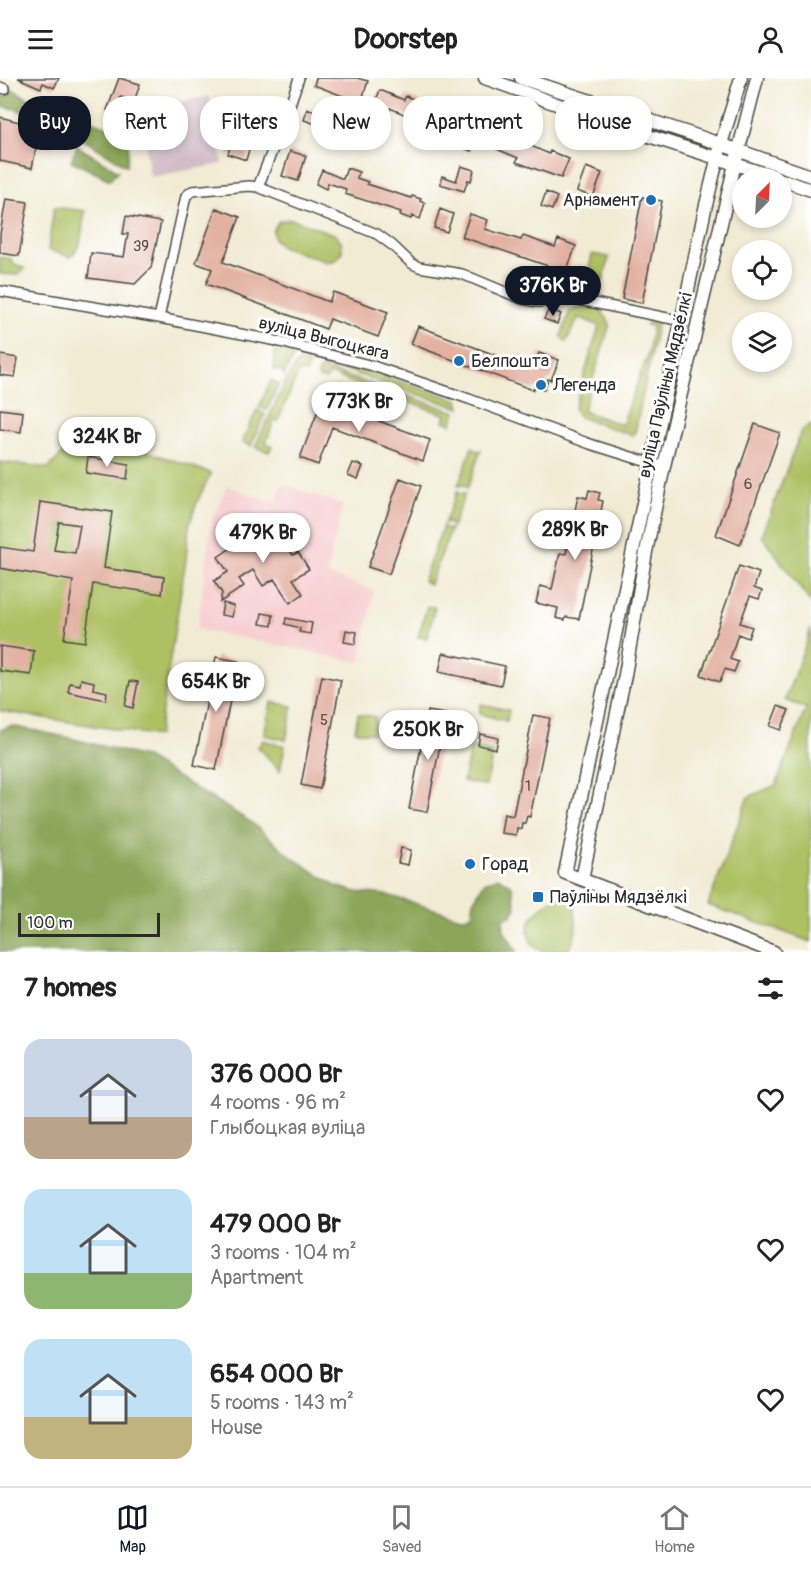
<!DOCTYPE html>
<meta charset="utf-8">
<style>
body{margin:0;font-family:Pangolin,sans-serif;background:#f6f6f6;color:#222;height:100vh;display:flex;flex-direction:column;font-size:22px;white-space:nowrap}
*{box-sizing:border-box;margin:0}
p{font-size:20px;color:#767676}
.icon{flex:none;width:33px;height:33px;fill:none;stroke:currentColor;stroke-width:2;stroke-linecap:round;stroke-linejoin:round}
.map{position:relative;height:874px;overflow:hidden}
.details{display:flex;flex-direction:column;background:#fff;flex:1}
.details>*{flex:none}
.hud{position:absolute;left:18px;top:18px;width:776px;height:54px;display:flex;gap:12px}
.needle{width:39px;rotate:24deg}
.tools{position:absolute;left:732px;top:90px;display:grid;gap:12px}
.tools a{display:grid;place-items:center;width:60px;height:60px;border-radius:50%;background:#fff;box-shadow:0 3px 9px #0003;font-size:30px}
.scale{position:absolute;left:18px;bottom:15px;width:142px;box-sizing:border-box;padding-left:6px;border:3px solid #2b2b2b;border-top:0;font-size:16px;line-height:21px;white-space:nowrap;color:#2b2b2b;-webkit-text-stroke:4px #fff;paint-order:stroke}
.price{position:absolute;translate:-50% -51px;padding:0 14px;border-radius:21px;background:#fff;color:#222;font-size:20px;line-height:39px;filter:drop-shadow(0 2px 3px #0008)}
.price::after{content:'';position:absolute;left:50%;top:36px;width:18px;height:14px;margin-left:-9px;background:inherit;clip-path:polygon(0 0,100% 0,50% 100%)}
.price.active{background:#111827;color:#fff}
ul{padding:0;list-style:none}
li{display:flex;align-items:center;gap:18px;height:150px;padding:0 24px}
li span{display:grid;place-items:center;flex:none;width:168px;height:120px;border-radius:18px;color:#555}
li>.icon{margin-inline-start:auto}
span .icon{width:72px;height:72px;fill:#fffc;stroke-width:1}
li b{font-size:26px}
h2{display:flex;justify-content:space-between;align-items:center;height:72px;padding:0 24px;font-size:26px}
.chip{padding:0 21px;border-radius:24px;background:#fff;box-shadow:0 3px 9px #0003;font-size:21px;line-height:54px}
.chip.active{background:#111827;color:#fff}
header{display:flex;justify-content:space-between;align-items:center;height:78px;padding:0 24px;background:#fff;font-size:27px;font-weight:800}
.menu{display:flex;justify-content:space-around;align-items:center;height:84px;border-top:2px solid #e0e0e0;background:#fff;font-size:16px;color:#767676}
.menu a{display:grid;justify-items:center;gap:3px}
.menu .active{color:#111827}
.map>svg:first-child{display:block}
.built{fill:#f7cfd1}
.industrial{fill:#d2bdc6}
.green{fill:#afc063;stroke:#6d7647;stroke-width:1.5}
.forest{fill:#8ba659;stroke:#5b6842;stroke-width:1.5}
.building{fill:#e3b1a1;fill-rule:evenodd}
.lines{fill:none;stroke-linecap:round;stroke-linejoin:round}
.street-casing{stroke:#494844;stroke-width:12}
.secondary-casing{stroke:#494844;stroke-width:15}
.street{stroke:#fff;stroke-width:9}
.secondary{stroke:#fff;stroke-width:12}
.poi-dot{fill:#1f6fb2;stroke:#fff;stroke-width:2}
.labels{text-anchor:middle;stroke-width:6;stroke-linejoin:round;paint-order:stroke}
.number-label{font-size:15px;fill:#594c48}
.poi-label{font-size:18px;fill:#2b2b2b;stroke:#fff;text-anchor:start}
.street-label{font-size:18px;fill:#2b2b2b;stroke:#fff}
</style>
<header><svg class="icon" aria-label="menu" viewBox="0 0 24 24"><path d="M4 6h16M4 12h16M4 18h16"/></svg>Doorstep<svg class="icon" aria-label="person" viewBox="0 0 24 24"><circle cx="12" cy="8" r="4"/><path d="M4 21q1-7 8-7t8 7"/></svg></header>
<div class="map">
<svg width="811" height="874" viewBox="0 0 811 874">
<rect width="100%" height="100%" fill="#fff"/>
<filter id="ink" filterUnits="userSpaceOnUse"><feTurbulence type="fractalNoise" baseFrequency=".0167" numOctaves="2"/><feDisplacementMap in="SourceGraphic" scale="12" xChannelSelector="R" yChannelSelector="G"/><feConvolveMatrix kernelMatrix="1 2 1 2 8 2 1 2 1" color-interpolation-filters="sRGB"/></filter>
<filter id="wash" filterUnits="userSpaceOnUse"><feTurbulence type="fractalNoise" baseFrequency=".008" numOctaves="4" result="noise"/><feDisplacementMap in="SourceGraphic" scale="24" xChannelSelector="R" yChannelSelector="G"/><feGaussianBlur stdDeviation="1.35" result="paint"/><feColorMatrix in="noise" values="0 0 0 0 0 0 0 0 0 0 0 0 0 0 0 0 0 1.4 0 .05"/><feComposite in="paint" operator="in"/></filter>
<g filter="url(#wash)">
<rect width="100%" height="100%" fill="#f2ebd4"/>
<path class="built" d="M 282,406 L 343,427 L 327,496 L 374,513 L 360,584 L 197,551 L 212,441 L 227,408 L 275,425 Z"/>
<path class="industrial" d="M 209,18 L 223,86 L 150,99 L 141,32 Z"/>
<path class="green" d="M 54,129 L 85,133 L 80,166 L 71,179 L 48,172 Z
M 291,141 L 336,157 L 342,165 L 342,175 L 336,182 L 327,184 L 281,168 L 274,161 L 273,152 L 279,143 Z
M 592,176 L 609,179 L 603,204 L 587,200 Z
M 0,179 L 11,181 L 14,186 L 25,191 L 18,197 L 0,196 Z
M 576,229 C 595,230 602,228 610,246 L 583,333 L 622,347 L 648,276 L 652,248 L 646,247 L 650,242 L 658,243 L 635,355 L 631,357 L 579,339 L 574,331 L 599,248 L 579,239 L 566,264 L 561,258 L 569,235 Z
M 275,267 L 297,272 L 284,298 L 282,293 L 274,292 Z
M 324,279 L 458,322 L 460,330 L 320,284 Z
M 299,283 L 309,287 L 306,295 L 299,293 L 278,343 L 274,342 L 266,365 L 272,368 L 269,374 L 255,369 L 286,302 Z
M 322,290 L 456,334 L 451,346 L 444,343 L 446,337 L 329,296 L 326,302 L 318,300 L 319,292 Z
M 271,302 L 279,306 L 267,332 L 259,329 Z
M 257,332 L 265,336 L 251,368 L 242,364 Z
M 811,346 L 811,525 L 762,458 L 801,353 Z
M 116,363 L 211,395 L 197,424 L 189,448 L 186,481 L 158,658 L 0,633 L 0,384 L 49,390 L 65,373 Z
M 472,369 L 477,373 L 481,372 L 467,411 L 465,407 L 458,408 Z
M 457,413 L 459,416 L 465,416 L 452,449 L 449,445 L 444,446 Z
M 443,448 L 445,451 L 451,451 L 430,506 L 423,503 Z
M 427,529 L 435,529 L 427,560 L 418,559 Z
M 811,551 L 811,864 L 708,827 L 748,719 L 776,707 L 806,630 L 785,622 Z
M 271,624 L 293,628 L 286,662 L 264,657 Z
M 481,626 L 509,632 L 507,643 L 479,636 Z
M 358,636 L 376,639 L 373,656 L 355,653 Z
M 263,662 L 285,668 L 280,693 L 258,669 Z
M 471,669 L 493,674 L 486,708 L 463,703 Z
M 559,816 L 574,822 C 575,839 581,862 565,874 C 559,874 552,874 546,874 C 531,872 524,855 531,842 C 537,831 551,824 559,816 Z"/>
<path class="forest" d="M 10,10 L 72,45 L 71,55 L 55,43 L 0,27 L 0,17 L 6,19 Z
M 87,42 L 129,56 L 127,88 L 79,59 Z
M 77,68 L 118,93 L 110,102 L 71,83 Z
M 11,648 L 66,659 L 144,679 L 251,744 L 294,781 L 336,808 L 356,814 L 387,817 L 464,840 L 472,836 L 474,822 L 484,805 L 498,799 L 512,808 L 516,830 L 511,838 L 503,840 L 504,853 L 517,874 L 0,874 L 0,652 Z"/>
<g id="blocks">
<path class="building" d="M 18,0 L 59,0 L 54,10 L 43,5 L 41,10 Z
M 119,0 L 140,6 L 134,24 L 121,19 L 115,35 L 107,32 Z
M 316,0 L 357,0 L 368,3 L 358,34 L 356,34 L 356,23 L 314,7 Z
M 380,12 L 404,22 L 406,18 L 420,24 L 413,40 L 390,30 L 389,34 L 374,27 Z
M 433,29 L 480,49 L 471,73 L 424,55 Z
M 307,31 L 325,37 L 322,48 L 304,42 Z
M 0,39 L 57,54 L 53,69 L 37,65 L 32,90 L 0,83 Z
M 236,49 L 254,54 L 246,82 L 228,76 Z
M 497,53 L 549,76 L 550,73 L 569,81 L 561,100 L 516,84 L 518,80 L 490,68 Z
M 290,73 L 306,78 L 298,103 L 282,98 Z
M 461,88 L 474,92 L 471,103 L 468,102 L 464,113 L 440,106 L 442,98 L 456,103 Z
M 586,89 L 602,95 L 593,119 L 577,113 Z
M 347,90 L 359,94 L 357,100 L 368,104 L 367,106 L 411,120 L 412,118 L 421,121 L 420,123 L 425,125 L 420,141 L 412,138 L 411,141 L 400,137 L 401,134 L 345,116 L 346,111 L 328,105 L 326,111 L 316,106 L 322,92 L 343,101 Z
M 546,114 L 557,119 L 552,132 L 541,128 Z
M 642,119 L 662,123 L 642,225 L 622,221 Z
M 6,121 L 28,124 L 19,178 L 0,175 L 0,156 Z
M 216,130 L 240,139 L 223,184 L 329,224 L 333,214 L 388,234 L 378,259 L 330,241 L 326,251 L 206,206 L 212,191 L 196,185 Z
M 440,131 L 453,136 L 447,154 L 434,150 Z
M 470,136 L 488,142 L 485,151 L 521,162 L 523,158 L 555,169 L 558,161 L 576,168 L 566,194 L 462,159 Z
M 126,138 L 161,144 L 151,190 L 135,206 L 88,200 L 91,175 L 124,179 L 128,156 L 123,156 Z
M 549,231 L 561,236 L 557,246 L 544,241 Z
M 418,248 L 530,290 L 531,287 L 534,288 L 539,275 L 559,282 L 551,302 L 548,301 L 544,312 L 535,309 L 533,312 L 411,266 Z
M 0,277 L 18,280 L 15,299 L 0,297 Z
M 322,322 L 430,362 L 423,383 L 332,349 L 318,387 L 300,380 Z
M 0,331 L 23,334 L 21,354 L 0,351 Z
M 755,346 L 780,355 L 740,467 L 716,457 Z
M 88,379 L 129,386 L 127,401 L 86,395 Z
M 353,385 L 363,388 L 358,401 L 348,397 Z
M 400,400 L 421,408 L 389,496 L 368,489 Z
M 589,412 L 600,415 L 598,422 L 603,423 L 579,541 L 566,539 L 565,542 L 556,540 L 558,530 L 536,525 L 540,508 L 552,511 L 560,475 L 566,476 L 578,418 L 587,420 Z
M 40,424 L 112,434 L 104,490 L 164,499 L 162,516 L 93,506 L 85,564 L 64,561 L 73,503 L 0,490 L 0,469 L 33,474 ZM 59,444 L 80,447 L 75,475 L 54,472 Z
M 276,443 L 287,460 L 283,463 L 293,477 L 298,474 L 309,491 L 293,501 L 303,516 L 290,525 L 274,501 L 263,508 L 253,492 L 239,501 L 244,508 L 220,524 L 222,515 L 214,503 L 228,494 L 218,479 L 244,461 L 248,468 L 260,460 L 257,456 Z
M 739,488 L 759,495 L 754,510 L 762,513 L 759,521 L 750,518 L 740,545 L 752,549 L 748,560 L 738,556 L 730,581 L 738,584 L 734,594 L 725,591 L 720,604 L 701,597 Z
M 223,525 L 234,528 L 232,539 L 221,537 Z
M 262,535 L 273,537 L 272,548 L 260,546 Z
M 286,540 L 312,545 L 310,556 L 299,554 L 300,550 L 285,546 Z
M 346,552 L 357,554 L 355,566 L 344,564 Z
M 0,568 L 34,573 L 31,597 L 0,593 Z
M 443,575 L 505,588 L 501,607 L 439,594 Z
M 216,579 L 238,583 L 216,692 L 194,687 Z
M 322,598 L 341,602 L 320,711 L 301,707 Z
M 81,601 L 94,604 L 93,611 L 107,614 L 106,622 L 68,614 L 70,605 L 80,607 Z
M 130,603 L 138,604 L 133,630 L 125,628 Z
M 778,628 L 789,632 L 781,652 L 770,648 Z
M 428,633 L 446,636 L 427,734 L 409,731 Z
M 533,637 L 550,640 L 530,739 L 527,738 L 525,745 L 522,745 L 521,751 L 517,750 L 516,757 L 501,755 L 504,736 L 513,738 Z
M 480,656 L 498,660 L 496,671 L 478,667 Z
M 401,770 L 411,772 L 408,787 L 398,785 Z"/>
</g>
</g>
<g filter="url(#ink)">
<use href="#blocks" fill-opacity="0" stroke="#494844" stroke-width="1.5"/>
<g class="lines">
<defs>
<path id="street" d="M 0,9 L 5,11
M 258,109 L 287,35 L 299,0
M 0,213 L 159,240 L 272,262 L 373,288 L 469,321 L 590,366 L 657,387
M 159,240 L 186,118 L 192,113 L 249,108 L 258,109 L 377,156 L 392,167 L 411,185 L 419,189 L 462,196 L 522,221 L 538,224 L 574,221 L 682,243"/>
<path id="secondary" d="M 485,0 L 606,44 L 778,100
M 521,0 L 700,59 L 811,98
M 741,0 L 721,66 L 705,131 L 565,795 L 774,874
M 782,102 L 811,112
M 582,801 L 625,597 L 646,474 L 664,388 L 735,86 L 757,0"/>
</defs>
<use href="#street" class="street-casing"/>
<use href="#secondary" class="secondary-casing"/>
<use href="#street" class="street"/>
<use href="#secondary" class="secondary"/>
</g>
</g>
<g class="poi-dot">
<circle cx="651" cy="122" r="6"/>
<circle cx="459" cy="283" r="6"/>
<circle cx="541" cy="307" r="6"/>
<circle cx="470" cy="786" r="6"/>
<rect x="532" y="813" width="12" height="12" rx="3"/>
</g>
<g class="labels">
<g class="number-label">
<text x="141" y="173">39</text>
<text x="748" y="411">6</text>
<text x="324" y="647">5</text>
<text x="528" y="713">1</text>
</g>
<g class="poi-label">
<text x="639" y="128" text-anchor="end">Арнамент</text>
<text x="471" y="289">Белпошта</text>
<text x="553" y="313">Легенда</text>
<text x="482" y="792">Горад</text>
<text x="550" y="825">Паўліны Мядзёлкі</text>
</g>
<g class="street-label">
<text transform="translate(324 260) rotate(14)" y="6">вуліца Выгоцкага</text>
<text transform="translate(665 307) rotate(-77)" y="6">вуліца Паўліны Мядзёлкі</text>
</g>
</g>
</svg>
<div class="tools">
<a><svg class="needle" viewBox="-14 -14 28 28"><path d="M0-13l5 13h-10z" fill="#e53935"/><path d="M0 13l5-13h-10z" fill="#767676"/></svg></a>
<a><svg class="icon" aria-label="locate" viewBox="0 0 24 24"><circle cx="12" cy="12" r="6"/><path d="M12 2v4M12 18v4M2 12h4M18 12h4"/></svg></a>
<a><svg class="icon" aria-label="layers" viewBox="0 0 24 24"><path d="M12 4l9 5-9 5-9-5zM3 14l9 5 9-5"/></svg></a>
</div>
<div class="scale">100 m</div>
<b class="price active" style="left:553px;top:239px">376K Br</b>
<b class="price" style="left:359px;top:355px">773K Br</b>
<b class="price" style="left:107px;top:390px">324K Br</b>
<b class="price" style="left:575px;top:483px">289K Br</b>
<b class="price" style="left:263px;top:486px">479K Br</b>
<b class="price" style="left:216px;top:635px">654K Br</b>
<b class="price" style="left:428px;top:683px">250K Br</b>
<div class="hud">
<a class="chip active">Buy</a>
<a class="chip">Rent</a>
<a class="chip">Filters</a>
<a class="chip">New</a>
<a class="chip">Apartment</a>
<a class="chip">House</a>
</div>
</div>
<section class="details">
<h2>7 homes<svg class="icon" aria-label="filters" viewBox="0 0 24 24"><path d="M4 7h16M4 17h16"/><circle cx="9" cy="7" r="2"/><circle cx="15" cy="17" r="2"/></svg></h2>
<ul>
<li><span style="background:linear-gradient(#c9d6e8 65%,#b9a48a 0)"><svg class="icon" aria-label="home" viewBox="0 0 24 24"><path d="M3 11l9-7 9 7M6 9v11h12V9"/></svg></span><div><b>376 000 Br</b><p>4 rooms · 96 m²</p><p>Глыбоцкая вуліца</p></div><svg class="icon" aria-label="heart" viewBox="0 0 24 24"><path d="M12 20l-8-8c-3-5 5-10 8-4 3-6 11-1 8 4z"/></svg></li>
<li><span style="background:linear-gradient(#bfe0f5 70%,#8fb573 0)"><svg class="icon" aria-label="home" viewBox="0 0 24 24"><path d="M3 11l9-7 9 7M6 9v11h12V9"/></svg></span><div><b>479 000 Br</b><p>3 rooms · 104 m²</p><p>Apartment</p></div><svg class="icon" aria-label="heart" viewBox="0 0 24 24"><path d="M12 20l-8-8c-3-5 5-10 8-4 3-6 11-1 8 4z"/></svg></li>
<li><span style="background:linear-gradient(#bfe0f5 65%,#c2b280 0)"><svg class="icon" aria-label="home" viewBox="0 0 24 24"><path d="M3 11l9-7 9 7M6 9v11h12V9"/></svg></span><div><b>654 000 Br</b><p>5 rooms · 143 m²</p><p>House</p></div><svg class="icon" aria-label="heart" viewBox="0 0 24 24"><path d="M12 20l-8-8c-3-5 5-10 8-4 3-6 11-1 8 4z"/></svg></li>
</ul>
</section>
<nav class="menu">
<a class="active"><svg class="icon" aria-label="map" viewBox="0 0 24 24"><path d="M3 6l6-2 6 2 6-2v14l-6 2-6-2-6 2zM9 4v14M15 6v14"/></svg>Map</a>
<a><svg class="icon" aria-label="saved" viewBox="0 0 24 24"><path d="M7 4h10v16l-5-4-5 4z"/></svg>Saved</a>
<a><svg class="icon" aria-label="home" viewBox="0 0 24 24"><path d="M3 11l9-7 9 7M6 9v11h12V9"/></svg>Home</a>
</nav>
